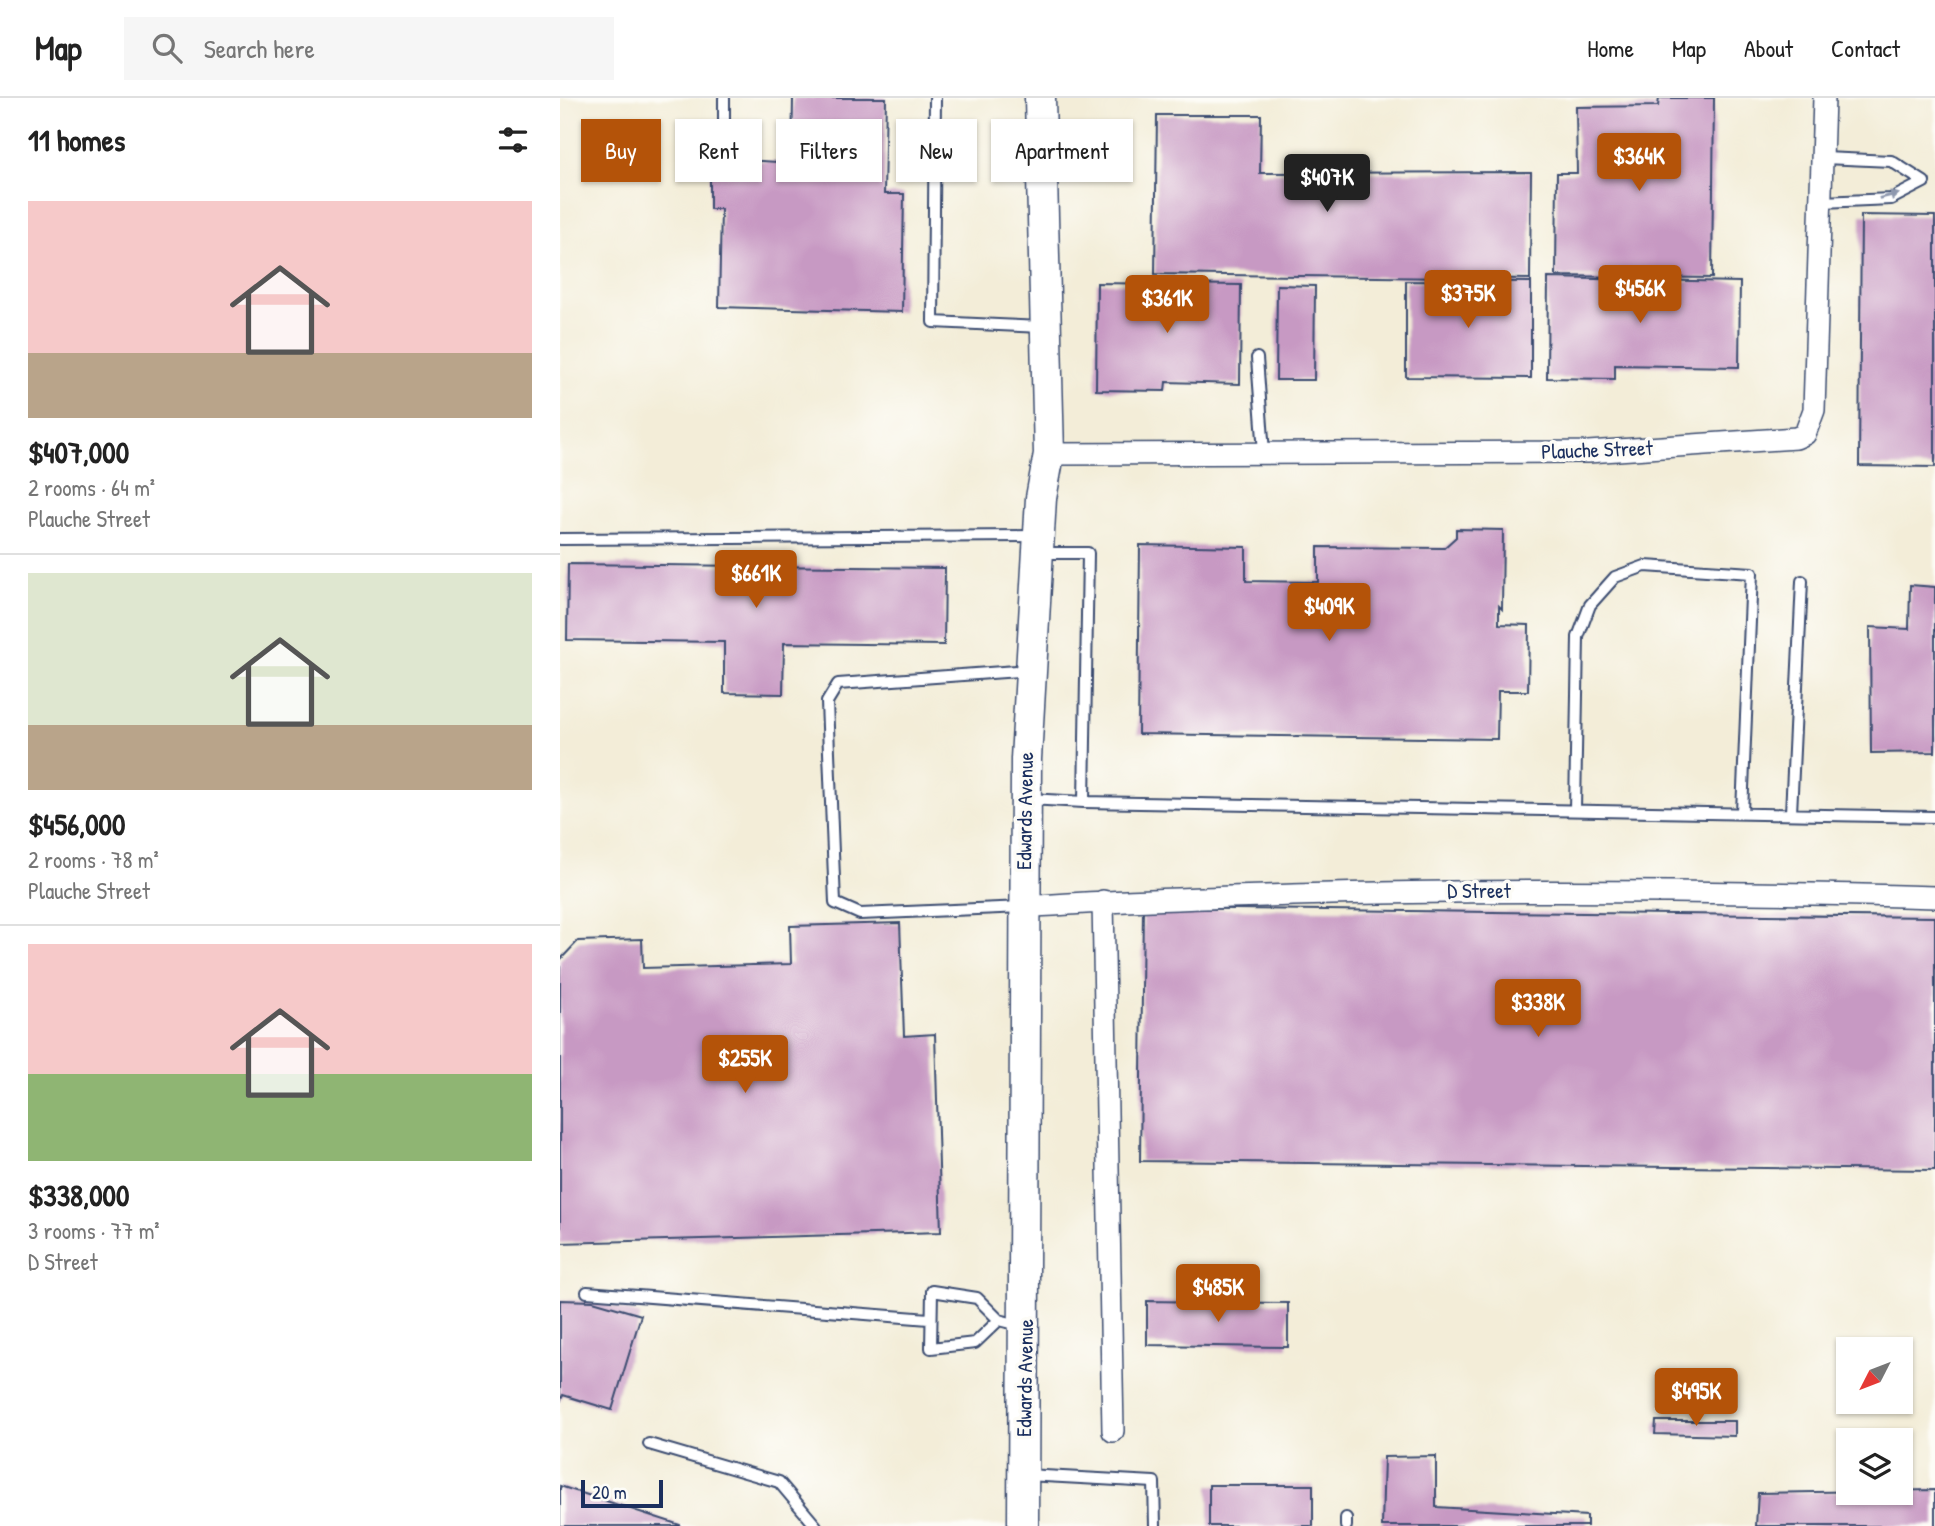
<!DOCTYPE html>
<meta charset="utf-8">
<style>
body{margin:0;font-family:"Patrick Hand",sans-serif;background:#f6f6f6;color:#222;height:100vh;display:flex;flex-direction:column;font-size:26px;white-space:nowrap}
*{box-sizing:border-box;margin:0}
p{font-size:23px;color:#767676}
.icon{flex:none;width:38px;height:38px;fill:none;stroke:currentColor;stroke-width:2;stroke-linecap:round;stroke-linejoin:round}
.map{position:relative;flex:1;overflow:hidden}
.sheet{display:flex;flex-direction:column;background:#fff;width:560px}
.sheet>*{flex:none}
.top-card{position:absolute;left:21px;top:21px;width:665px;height:63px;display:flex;gap:14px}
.needle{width:46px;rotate:228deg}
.fabs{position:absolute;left:1276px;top:1239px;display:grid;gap:14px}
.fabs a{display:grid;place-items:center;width:77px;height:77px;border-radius:0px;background:#fff;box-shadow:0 2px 5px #0004;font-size:35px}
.scale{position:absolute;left:21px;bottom:18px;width:82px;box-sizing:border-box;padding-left:7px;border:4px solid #1b2f5e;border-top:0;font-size:19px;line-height:24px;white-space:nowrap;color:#1b2f5e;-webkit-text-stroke:5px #fdfcf7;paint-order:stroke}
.price{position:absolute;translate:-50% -60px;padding:0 16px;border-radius:7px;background:#b45309;color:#fff;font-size:23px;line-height:46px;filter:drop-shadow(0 2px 4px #0008)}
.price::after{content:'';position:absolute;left:50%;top:42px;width:21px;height:16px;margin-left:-10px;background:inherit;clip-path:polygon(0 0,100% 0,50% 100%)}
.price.active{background:#222;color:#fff}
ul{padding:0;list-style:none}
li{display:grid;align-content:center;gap:14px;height:371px;padding:0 28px}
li+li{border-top:2px solid #e0e0e0}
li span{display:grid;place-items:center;height:217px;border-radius:0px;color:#555}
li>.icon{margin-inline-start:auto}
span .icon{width:126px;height:126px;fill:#fffc;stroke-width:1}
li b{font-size:30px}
h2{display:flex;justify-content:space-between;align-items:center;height:84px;padding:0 28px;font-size:30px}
.chip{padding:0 24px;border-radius:0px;background:#fff;box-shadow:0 2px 5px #0004;font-size:24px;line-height:63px}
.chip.active{background:#b45309;color:#fff}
header{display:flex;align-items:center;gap:42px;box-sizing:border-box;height:98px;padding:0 35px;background:#fff;border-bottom:2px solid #e0e0e0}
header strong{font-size:33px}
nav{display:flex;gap:38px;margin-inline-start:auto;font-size:24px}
.search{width:490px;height:63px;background:#f6f6f6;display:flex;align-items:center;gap:18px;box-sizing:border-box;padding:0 24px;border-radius:0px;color:#767676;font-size:26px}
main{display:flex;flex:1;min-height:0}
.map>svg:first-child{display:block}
.building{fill:#c799c3}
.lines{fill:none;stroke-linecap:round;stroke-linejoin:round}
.lane-casing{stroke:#3b4c70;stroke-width:14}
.street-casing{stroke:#3b4c70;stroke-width:24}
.secondary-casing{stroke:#3b4c70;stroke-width:33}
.lane{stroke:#fff;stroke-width:10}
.street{stroke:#fff;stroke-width:21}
.secondary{stroke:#fff;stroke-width:30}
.oneway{fill:#8d97ae}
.labels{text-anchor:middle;stroke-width:7;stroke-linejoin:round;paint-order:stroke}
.street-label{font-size:21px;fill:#1b2f5e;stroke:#fdfcf7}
</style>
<header>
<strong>Map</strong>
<div class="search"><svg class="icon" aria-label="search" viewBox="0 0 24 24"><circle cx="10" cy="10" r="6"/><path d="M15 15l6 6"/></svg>Search here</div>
<nav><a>Home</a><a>Map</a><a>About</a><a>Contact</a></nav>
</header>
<main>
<section class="sheet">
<h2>11 homes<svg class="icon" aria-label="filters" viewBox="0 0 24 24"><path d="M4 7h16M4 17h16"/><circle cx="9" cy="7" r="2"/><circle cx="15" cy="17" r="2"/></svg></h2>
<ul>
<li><span style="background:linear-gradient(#f6c9c9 70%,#b9a48a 0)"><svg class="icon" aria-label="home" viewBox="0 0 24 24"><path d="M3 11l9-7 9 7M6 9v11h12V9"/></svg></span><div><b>$407,000</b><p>2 rooms · 64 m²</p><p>Plauche Street</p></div></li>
<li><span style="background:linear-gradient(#dfe7d0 70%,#b9a48a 0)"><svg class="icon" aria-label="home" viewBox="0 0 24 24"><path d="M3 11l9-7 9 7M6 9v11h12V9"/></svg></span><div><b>$456,000</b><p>2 rooms · 78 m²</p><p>Plauche Street</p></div></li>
<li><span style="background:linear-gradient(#f6c9c9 60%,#8fb573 0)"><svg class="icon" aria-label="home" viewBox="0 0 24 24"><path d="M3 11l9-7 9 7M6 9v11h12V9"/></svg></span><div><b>$338,000</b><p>3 rooms · 77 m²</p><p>D Street</p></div></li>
</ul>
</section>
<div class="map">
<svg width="1375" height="1428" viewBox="0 0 1375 1428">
<rect width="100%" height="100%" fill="#fdfcf7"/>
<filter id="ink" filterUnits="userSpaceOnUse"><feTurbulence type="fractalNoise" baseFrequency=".0143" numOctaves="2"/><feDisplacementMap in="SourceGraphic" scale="14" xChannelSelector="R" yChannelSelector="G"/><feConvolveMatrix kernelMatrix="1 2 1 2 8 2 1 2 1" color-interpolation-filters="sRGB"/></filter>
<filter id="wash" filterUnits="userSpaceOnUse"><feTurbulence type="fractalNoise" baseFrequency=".00686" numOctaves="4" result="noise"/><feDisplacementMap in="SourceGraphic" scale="28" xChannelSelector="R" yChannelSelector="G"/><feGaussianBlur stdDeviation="1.57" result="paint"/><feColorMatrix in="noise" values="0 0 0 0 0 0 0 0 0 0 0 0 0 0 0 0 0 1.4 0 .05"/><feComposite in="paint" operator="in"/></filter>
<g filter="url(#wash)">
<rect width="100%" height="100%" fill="#f3edd8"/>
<g id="blocks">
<path class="building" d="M 233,0 L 326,0 L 324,96 L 344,96 L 342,214 L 159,209 L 161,111 L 150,111 L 150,64 L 178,62 L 177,66 L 186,66 L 186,62 L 232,65 Z
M 1099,0 L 1154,0 L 1152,180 L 996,178 L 997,75 L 1017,75 L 1016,9 L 1098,8 Z
M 597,17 L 701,17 L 700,75 L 971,74 L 970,181 L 595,176 Z
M 1301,117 L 1375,118 L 1375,369 L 1299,368 Z
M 988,180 L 1180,184 L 1179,269 L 1055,267 L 1055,281 L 987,280 Z
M 846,183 L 971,184 L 971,280 L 846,279 Z
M 537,185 L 681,187 L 680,286 L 606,284 L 605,293 L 536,292 Z
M 717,187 L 755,188 L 754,282 L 716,282 Z
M 896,431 L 943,432 L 942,511 L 939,508 L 939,526 L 969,527 L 968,593 L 938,593 L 937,641 L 578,636 L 580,447 L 686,449 L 686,483 L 758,484 L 758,449 L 884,450 L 896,439 Z
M 8,466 L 385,470 L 384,547 L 224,545 L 223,596 L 164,595 L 164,544 L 7,542 Z
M 1350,487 L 1375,489 L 1375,654 L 1311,655 L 1310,529 L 1349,531 Z
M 583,810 L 1375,819 L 1375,1072 L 580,1063 Z
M 340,825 L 344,938 L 375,936 L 381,1134 L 0,1145 L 0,862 L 18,843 L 82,841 L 83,870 L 231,866 L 230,828 Z
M 0,1202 L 33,1203 L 81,1217 L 52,1312 L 3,1297 L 0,1304 Z
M 587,1203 L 728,1205 L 728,1249 L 587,1247 Z
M 1096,1323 L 1175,1323 L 1175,1338 L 1095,1336 Z
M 876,1358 L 876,1409 L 1027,1418 L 1027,1428 L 822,1428 L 824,1359 Z
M 649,1387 L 753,1387 L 753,1428 L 649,1428 Z
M 0,1388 L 120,1427 L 120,1428 L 0,1428 Z
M 1375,1392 L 1375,1428 L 1196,1428 L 1198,1395 Z"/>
</g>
</g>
<g filter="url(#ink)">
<use href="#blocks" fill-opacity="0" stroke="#3b4c70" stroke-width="2"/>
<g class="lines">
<defs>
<path id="lane" d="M 164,0 L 164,26
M 375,0 L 373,224 L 483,229
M 1262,104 L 1331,101 L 1364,84 L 1331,63 L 1264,60
M 697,260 L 704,355
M 0,441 L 476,438
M 468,701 L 524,704 L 528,455 L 482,455
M 524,704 L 1375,719
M 1015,712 L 1018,539 L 1030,507 L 1055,479 L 1085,468 L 1192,475 L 1182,714
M 1231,715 L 1242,483
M 463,809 L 300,816 L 275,805 L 267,604 L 278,586 L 471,572
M 27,1194 L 369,1221
M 439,1222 L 417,1200 L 372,1193 L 371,1250 L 415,1245 L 439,1222 L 463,1228
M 89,1346 L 219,1384 L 256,1428
M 466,1377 L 594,1384 L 595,1428
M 786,1420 L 786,1428"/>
<path id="street" d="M 489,356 L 1028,354 L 1236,340 L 1245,336 L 1254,312 L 1264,0
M 543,803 L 553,1333
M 463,809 C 553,802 643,800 733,797 C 947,791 1161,793 1375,799"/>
<path id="secondary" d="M 463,1428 L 466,661 L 481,400 L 489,356 L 480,0"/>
</defs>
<use href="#lane" class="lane-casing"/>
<use href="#street" class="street-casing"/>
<use href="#secondary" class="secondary-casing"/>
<use href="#lane" class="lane"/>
<use href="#street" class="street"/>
<use href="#secondary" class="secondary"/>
</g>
<defs><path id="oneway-solid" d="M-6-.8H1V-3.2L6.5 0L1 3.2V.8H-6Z" transform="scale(1.75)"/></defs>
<use class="oneway" href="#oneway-solid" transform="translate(1329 98) rotate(-13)"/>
</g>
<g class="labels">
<g class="street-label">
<text transform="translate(1037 352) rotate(-2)" y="7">Plauche Street</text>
<text transform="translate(465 713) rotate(-89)" y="7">Edwards Avenue</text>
<text x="919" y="800">D Street</text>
<text transform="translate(465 1280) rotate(-89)" y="7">Edwards Avenue</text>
</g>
</g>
</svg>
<div class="fabs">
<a><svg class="needle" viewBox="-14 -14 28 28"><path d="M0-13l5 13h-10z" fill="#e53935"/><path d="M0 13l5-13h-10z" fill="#767676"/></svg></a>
<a><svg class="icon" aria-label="layers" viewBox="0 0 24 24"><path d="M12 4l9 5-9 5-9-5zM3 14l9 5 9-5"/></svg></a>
</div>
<div class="scale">20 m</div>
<b class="price" style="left:1079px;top:95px">$364K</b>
<b class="price active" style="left:767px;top:116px">$407K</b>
<b class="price" style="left:1080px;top:227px">$456K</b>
<b class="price" style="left:908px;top:232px">$375K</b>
<b class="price" style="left:607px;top:237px">$361K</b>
<b class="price" style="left:196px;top:512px">$661K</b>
<b class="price" style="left:769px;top:545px">$409K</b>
<b class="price" style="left:978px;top:941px">$338K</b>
<b class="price" style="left:185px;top:997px">$255K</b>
<b class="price" style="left:658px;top:1226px">$485K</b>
<b class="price" style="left:1136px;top:1330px">$495K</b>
<div class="top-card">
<a class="chip active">Buy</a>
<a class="chip">Rent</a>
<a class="chip">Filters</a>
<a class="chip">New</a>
<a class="chip">Apartment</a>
</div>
</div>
</main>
